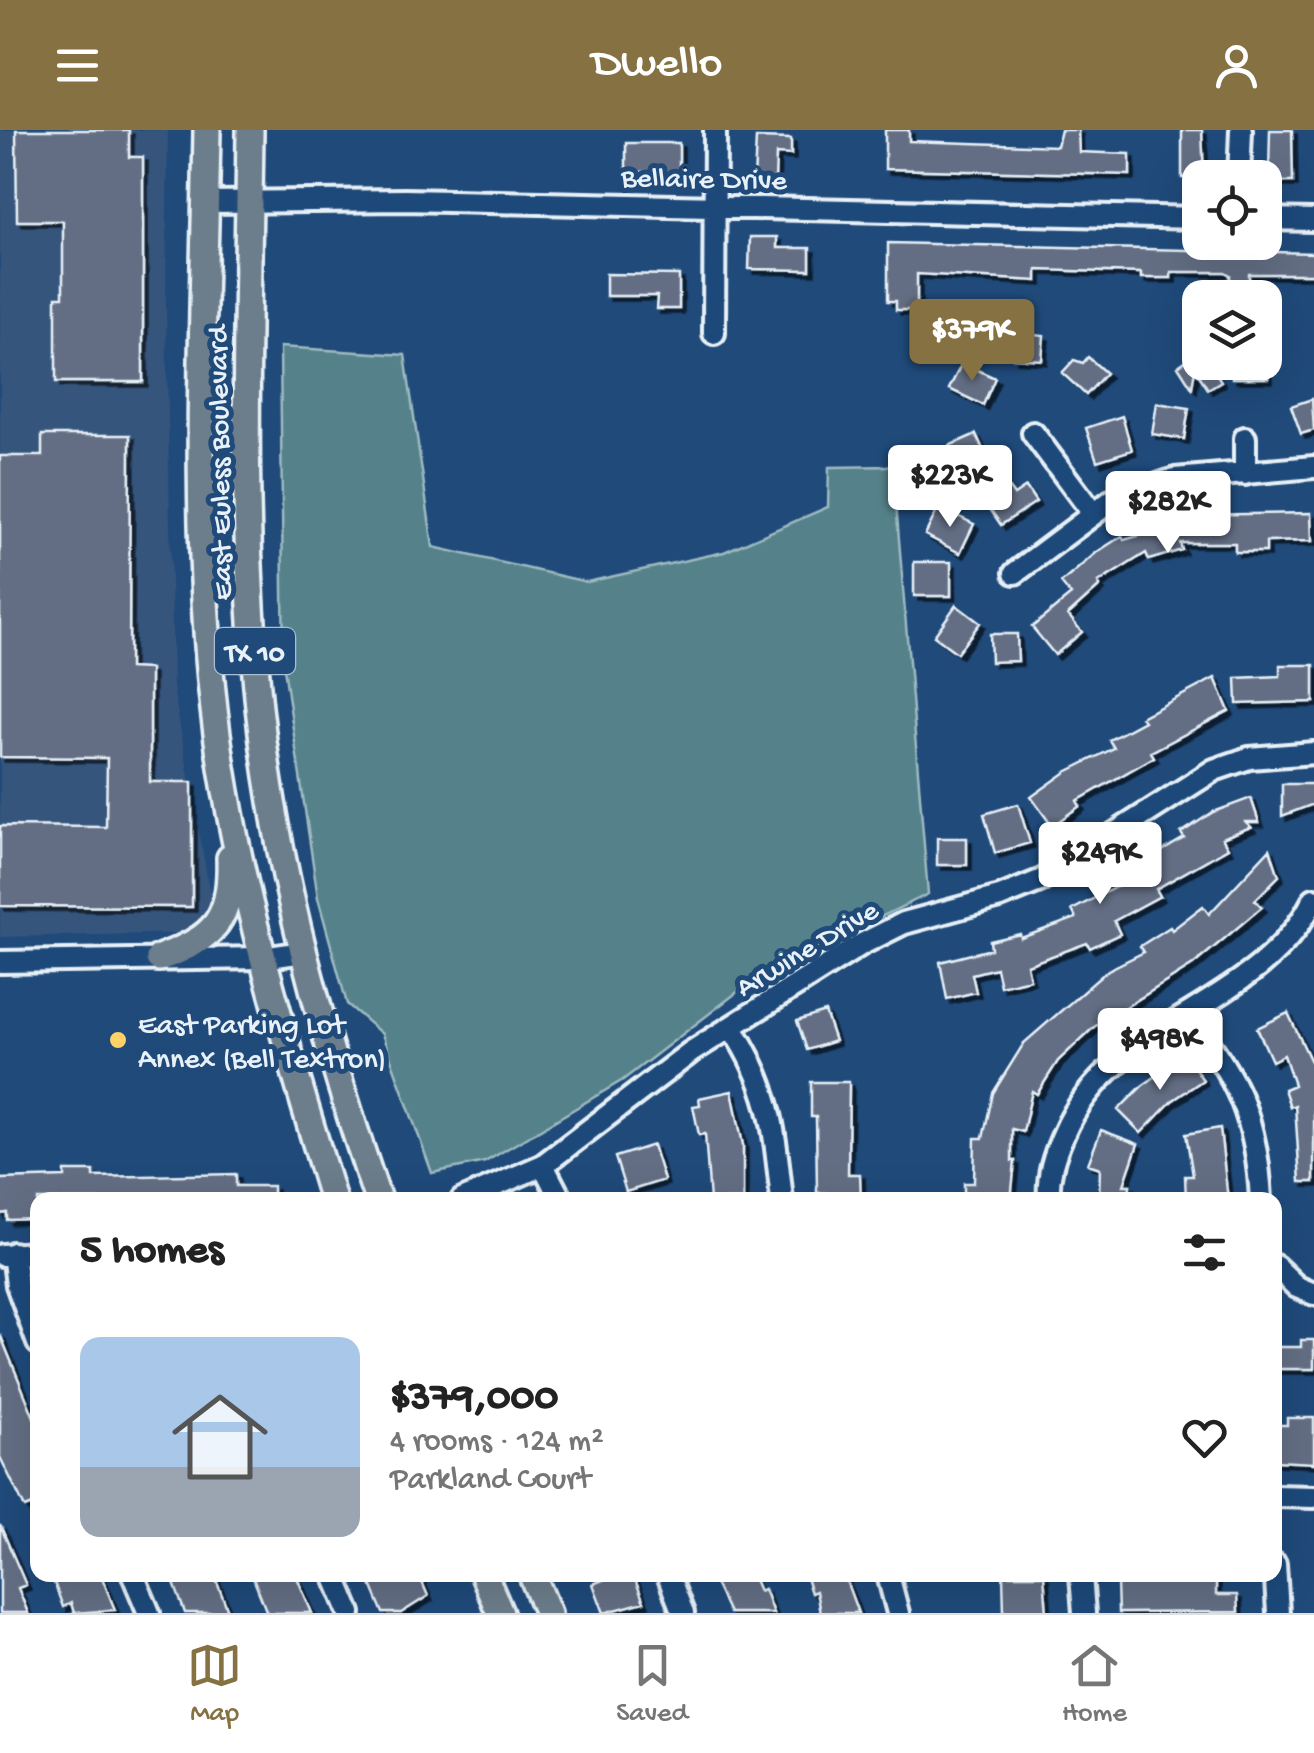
<!DOCTYPE html>
<meta charset="utf-8">
<style>
body{margin:0;font-family:"Gochi Hand",sans-serif;background:#f2f2f2;color:#222;height:100vh;display:flex;flex-direction:column;font-size:38px;white-space:nowrap}
*{box-sizing:border-box;margin:0}
p{font-size:32px;color:#767676}
.icon{flex:none;width:55px;height:55px;fill:none;stroke:currentColor;stroke-width:2;stroke-linecap:round;stroke-linejoin:round}
.map{position:relative;flex:1;overflow:hidden}
.drawer{position:absolute;left:30px;top:1062px;width:1252px;height:390px;display:flex;flex-direction:column;background:#fff;border-radius:20px;box-shadow:0 10px 40px #0002}
.drawer>*{flex:none}
.buttons{position:absolute;left:1182px;top:30px;display:grid;gap:20px}
.buttons a{display:grid;place-items:center;width:100px;height:100px;border-radius:20px;background:#fff;box-shadow:0 10px 40px #0002;font-size:50px}
.price{position:absolute;translate:-50% -85px;padding:0 22px;border-radius:10px;background:#fff;color:#222;font-size:32px;line-height:65px;filter:drop-shadow(0 2px 5px #0008)}
.price::after{content:'';position:absolute;left:50%;top:60px;width:30px;height:22px;margin-left:-15px;background:inherit;clip-path:polygon(0 0,100% 0,50% 100%)}
.price.active{background:#857141;color:#fff}
ul{padding:0;list-style:none}
li{display:flex;align-items:center;gap:30px;height:250px;padding:0 50px}
li+li{border-top:2px solid #e0e0e0}
li span{display:grid;place-items:center;flex:none;width:280px;height:200px;border-radius:20px;color:#555}
li>.icon{margin-inline-start:auto}
span .icon{width:120px;height:120px;fill:#fffc;stroke-width:1}
li b{font-size:42px}
h2{display:flex;justify-content:space-between;align-items:center;height:120px;padding:0 50px;font-size:42px}
header{display:flex;justify-content:space-between;align-items:center;height:130px;padding:0 50px;background:#857141;color:#fff;font-size:45px;font-weight:600}
.tabs{display:flex;justify-content:space-around;align-items:center;height:140px;border-top:2px solid #e0e0e0;background:#fff;font-size:28px;color:#767676}
.tabs a{display:grid;justify-items:center;gap:5px}
.tabs .active{color:#857141}
.map>svg:first-child{display:block}
.built{fill:#34557d}
.green{fill:#55828a;stroke:#9ebac1;stroke-width:2.5}
.building{fill:#646e84;stroke:#e8f1f8;stroke-width:2.5;filter:url(#shadow)}
.lines{fill:none;stroke-linecap:round;stroke-linejoin:round}
.minor-casing{stroke:#e8f1f8;stroke-width:28}
.major-casing{stroke:#e8f1f8;stroke-width:32}
.minor{stroke:#1f4a7a;stroke-width:20}
.major{stroke:#6c7d8b;stroke-width:25}
.poi-dot{fill:#ffd166;stroke:#1f4a7a;stroke-width:4}
.labels{text-anchor:middle;stroke-width:10;stroke-linejoin:round;paint-order:stroke}
.shield{fill:#1f4a7a;stroke:#acbfd2;stroke-width:2.5}
.shield-label{font-size:28px;font-weight:bold;fill:#e8f1f8}
.street-label{font-size:30px;fill:#e8f1f8;stroke:#1f4a7a}
.poi-label{font-size:30px;fill:#e8f1f8;stroke:#1f4a7a;text-anchor:start}
</style>
<header><svg class="icon" aria-label="menu" viewBox="0 0 24 24"><path d="M4 6h16M4 12h16M4 18h16"/></svg>Dwello<svg class="icon" aria-label="person" viewBox="0 0 24 24"><circle cx="12" cy="8" r="4"/><path d="M4 21q1-7 8-7t8 7"/></svg></header>
<div class="map">
<svg width="1314" height="1483" viewBox="0 0 1314 1483">
<defs>
<filter id="shadow"><feDropShadow dx="4.5" dy="4.5" stdDeviation="0" flood-color="#0009"/></filter>
</defs>
<rect width="100%" height="100%" fill="#1f4a7a"/>
<filter id="ink" filterUnits="userSpaceOnUse"><feTurbulence type="fractalNoise" baseFrequency=".01" numOctaves="2"/><feDisplacementMap in="SourceGraphic" scale="20" xChannelSelector="R" yChannelSelector="G"/><feConvolveMatrix kernelMatrix="1 2 1 2 8 2 1 2 1" color-interpolation-filters="sRGB"/></filter>
<g filter="url(#ink)">
<path class="built" d="M 0,0 L 168,0 L 166,177 L 173,557 L 212,773 L 198,803 L 0,807 Z"/>
<path class="green" d="M 280,217 L 405,225 L 433,417 L 587,452 L 724,422 L 828,377 L 829,337 L 893,336 L 928,764 L 757,847 L 623,950 L 485,1032 L 432,1043 L 382,904 L 347,874 L 318,768 L 284,538 Z"/>
<path class="building" d="M 16,0 L 129,0 L 129,27 L 143,27 L 143,252 L 56,252 L 56,167 L 63,167 L 63,91 L 17,91 Z
M 885,0 L 909,0 L 909,11 L 1057,16 L 1061,0 L 1078,0 L 1079,22 L 1130,24 L 1130,45 L 885,39 Z
M 1182,0 L 1202,0 L 1204,48 L 1182,48 Z
M 1270,0 L 1292,0 L 1293,52 L 1274,52 L 1274,42 L 1269,42 Z
M 756,8 L 791,9 L 791,25 L 776,24 L 775,52 L 754,51 Z
M 626,13 L 679,13 L 679,42 L 626,42 Z
M 750,107 L 777,107 L 777,118 L 810,118 L 810,140 L 749,139 Z
M 888,113 L 1314,123 L 1314,144 L 1249,144 L 1249,157 L 1230,157 L 1230,145 L 1225,142 L 1171,142 L 1171,148 L 1141,148 L 1141,143 L 1037,140 L 1037,151 L 917,144 L 917,180 L 896,180 L 896,171 L 888,171 Z
M 606,144 L 679,145 L 679,179 L 656,179 L 657,166 L 606,166 Z
M 1015,203 L 1044,206 L 1042,230 L 1013,228 Z
M 1197,223 L 1196,232 L 1209,232 L 1221,251 L 1208,259 L 1195,239 L 1192,258 L 1178,236 Z
M 1088,227 L 1106,243 L 1086,265 L 1062,243 L 1074,230 L 1083,233 Z
M 1232,232 L 1268,232 L 1268,248 L 1232,248 Z
M 962,233 L 995,248 L 983,275 L 949,259 Z
M 1312,269 L 1314,300 L 1301,304 L 1291,276 Z
M 1157,273 L 1189,278 L 1184,309 L 1152,304 Z
M 1122,286 L 1132,320 L 1097,331 L 1086,298 Z
M 976,304 L 988,330 L 961,342 L 949,316 Z
M 42,305 L 130,305 L 129,538 L 150,539 L 150,652 L 192,652 L 192,777 L 0,776 L 0,696 L 106,697 L 107,628 L 0,627 L 0,326 L 42,326 Z
M 1006,354 L 1014,365 L 1026,357 L 1036,372 L 1001,395 L 983,369 Z
M 939,377 L 974,394 L 960,423 L 925,405 Z
M 1311,383 L 1312,411 L 1266,412 L 1266,422 L 1235,422 L 1235,413 L 1180,413 L 1182,420 L 1149,430 L 1146,423 L 1098,453 L 1100,456 L 1068,485 L 1082,502 L 1055,525 L 1032,497 L 1071,465 L 1061,453 L 1097,422 L 1122,406 L 1124,410 L 1159,400 L 1156,392 L 1179,385 Z
M 914,432 L 951,432 L 951,466 L 914,466 Z
M 956,475 L 980,493 L 957,523 L 934,506 Z
M 990,504 L 1017,504 L 1018,531 L 991,532 Z
M 1280,535 L 1314,535 L 1314,572 L 1237,574 L 1236,548 L 1280,546 Z
M 1215,548 L 1229,581 L 1151,622 L 1154,627 L 1077,671 L 1080,676 L 1052,696 L 1031,667 L 1066,642 L 1114,618 L 1109,610 L 1144,591 L 1141,587 Z
M 1282,654 L 1314,654 L 1314,674 L 1282,686 Z
M 1251,668 L 1259,692 L 1246,692 L 1251,697 L 1222,708 L 1228,718 L 1156,759 L 1160,766 L 1114,791 L 1120,804 L 1090,818 L 1087,813 L 1027,835 L 1030,849 L 1000,856 L 996,838 L 972,844 L 976,862 L 947,869 L 940,832 L 991,819 L 990,811 L 1020,804 L 1021,808 L 1076,788 L 1072,780 L 1152,738 L 1147,730 L 1184,708 L 1181,703 L 1213,682 Z
M 1018,674 L 1030,713 L 995,723 L 984,684 Z
M 937,708 L 967,708 L 967,735 L 937,735 Z
M 1270,719 L 1279,746 L 1255,770 L 1262,777 L 1193,835 L 1094,897 L 1058,931 L 1037,964 L 1032,961 L 1023,1002 L 1012,999 L 1012,1031 L 1015,1031 L 1011,1070 L 964,1070 L 964,1053 L 974,1053 L 975,1008 L 983,1008 L 993,963 L 1024,913 L 1108,840 L 1144,822 L 1140,816 L 1170,797 L 1172,800 L 1203,776 L 1209,784 Z
M 825,882 L 835,911 L 807,920 L 797,891 Z
M 1288,883 L 1314,938 L 1314,1052 L 1300,1052 L 1295,975 L 1290,977 L 1284,959 L 1294,955 L 1284,925 L 1272,931 L 1257,898 Z
M 1186,925 L 1203,950 L 1172,971 L 1141,1003 L 1118,980 L 1142,956 Z
M 811,952 L 849,952 L 848,1044 L 860,1044 L 861,1070 L 827,1070 L 826,1063 L 817,1063 L 816,987 L 811,987 Z
M 732,961 L 743,1015 L 743,1070 L 710,1070 L 705,1004 L 699,1005 L 693,976 L 700,975 L 699,968 Z
M 1220,998 L 1228,1070 L 1186,1070 L 1185,1046 L 1193,1046 L 1186,1004 Z
M 1101,1000 L 1138,1014 L 1124,1055 L 1130,1055 L 1129,1070 L 1099,1070 L 1100,1038 L 1088,1034 Z
M 653,1015 L 664,1050 L 626,1062 L 615,1027 Z
M 65,1041 L 94,1041 L 94,1047 L 236,1044 L 236,1056 L 273,1056 L 273,1070 L 38,1070 L 38,1089 L 7,1090 L 7,1083 L 0,1084 L 0,1049 L 65,1047 Z
M 0,1204 L 38,1297 L 38,1373 L 25,1378 L 0,1327 Z
M 1301,1210 L 1314,1210 L 1314,1239 L 1275,1239 L 1275,1217 L 1301,1217 Z
M 1287,1288 L 1314,1288 L 1314,1333 L 1275,1331 L 1275,1295 L 1287,1295 Z
M 0,1395 L 26,1455 L 18,1458 L 28,1483 L 0,1483 Z
M 65,1445 L 101,1445 L 115,1480 L 74,1483 L 71,1473 L 63,1477 L 53,1450 Z
M 171,1445 L 214,1445 L 229,1483 L 185,1483 Z
M 252,1445 L 296,1445 L 312,1483 L 267,1483 Z
M 367,1445 L 419,1445 L 428,1466 L 401,1483 L 383,1483 Z
M 615,1445 L 633,1445 L 644,1472 L 604,1483 L 593,1454 Z
M 711,1445 L 752,1445 L 759,1461 L 764,1459 L 773,1483 L 729,1483 Z
M 805,1445 L 844,1445 L 858,1483 L 820,1483 L 816,1461 L 811,1463 Z
M 1003,1445 L 1044,1445 L 1047,1483 L 1004,1483 Z
M 1216,1447 L 1216,1465 L 1237,1465 L 1238,1482 L 1118,1483 L 1117,1452 Z"/>
<g class="lines">
<defs>
<path id="minor" d="M 1239,48 L 1241,0
M 206,72 L 405,70 L 1200,88
M 1265,89 L 1314,90
M 714,203 L 715,0
M 1033,303 L 1092,382
M 1245,308 L 1245,344
M 1015,443 L 1111,371 L 1175,349 L 1314,337
M 0,832 L 263,828 L 303,822
M 1188,886 C 1238,947 1257,990 1261,1070
M 732,898 C 772,960 774,998 782,1070
M 543,1035 L 561,1070
M 462,1070 L 543,1035 L 691,922 L 862,814 L 904,793 L 1000,767 L 1042,750 L 1214,640 L 1249,628 L 1314,623
M 1049,1070 C 1047,1046 1054,1025 1064,1003 C 1113,889 1260,879 1314,769
M 13,1123 L 17,1155 L 38,1213
M 2,1125 L 38,1123
M 1275,1136 L 1297,1157 L 1314,1164
M 1275,1366 L 1314,1367
M 1275,1434 L 1278,1483
M 133,1445 L 149,1483
M 334,1445 L 350,1483
M 668,1445 L 683,1483
M 888,1445 L 898,1483
M 1081,1445 L 1084,1483"/>
<path id="major" d="M 207,0 C 204,187 193,375 212,561 C 229,732 284,907 333,1070
M 250,0 C 248,192 239,385 259,577 C 277,746 323,909 378,1070
M 159,828 C 216,808 232,788 230,728
M 484,1445 L 500,1483
M 532,1445 L 548,1483"/>
</defs>
<use href="#minor" class="minor-casing"/>
<use href="#major" class="major-casing"/>
<use href="#minor" class="minor"/>
<use href="#major" class="major"/>
</g>
</g>
<circle class="poi-dot" cx="118" cy="910" r="10"/>
<g class="labels">
<rect class="shield" x="215" y="498" width="80" height="46" rx="8"/>
<g class="shield-label">
<text x="255" y="531">TX 10</text>
</g>
<g class="street-label">
<text transform="translate(704 47) rotate(1)" y="10">Bellaire Drive</text>
<text transform="translate(218 333) rotate(-91)" y="10">East Euless Boulevard</text>
<text transform="translate(806 817) rotate(-31)" y="10">Arwine Drive</text>
</g>
<g class="poi-label">
<text x="138" y="903">East Parking Lot<tspan x="138" dy="34">Annex (Bell Textron)</tspan></text>
</g>
</g>
</svg>
<div class="buttons">
<a><svg class="icon" aria-label="locate" viewBox="0 0 24 24"><circle cx="12" cy="12" r="6"/><path d="M12 2v4M12 18v4M2 12h4M18 12h4"/></svg></a>
<a><svg class="icon" aria-label="layers" viewBox="0 0 24 24"><path d="M12 4l9 5-9 5-9-5zM3 14l9 5 9-5"/></svg></a>
</div>
<b class="price active" style="left:972px;top:254px">$379K</b>
<b class="price" style="left:950px;top:400px">$223K</b>
<b class="price" style="left:1168px;top:426px">$282K</b>
<b class="price" style="left:1100px;top:777px">$249K</b>
<b class="price" style="left:1160px;top:963px">$498K</b>
<section class="drawer">
<h2>5 homes<svg class="icon" aria-label="filters" viewBox="0 0 24 24"><path d="M4 7h16M4 17h16"/><circle cx="9" cy="7" r="2"/><circle cx="15" cy="17" r="2"/></svg></h2>
<ul>
<li><span style="background:linear-gradient(#a9c7e8 65%,#9aa5b1 0)"><svg class="icon" aria-label="home" viewBox="0 0 24 24"><path d="M3 11l9-7 9 7M6 9v11h12V9"/></svg></span><div><b>$379,000</b><p>4 rooms · 124 m²</p><p>Parkland Court</p></div><svg class="icon" aria-label="heart" viewBox="0 0 24 24"><path d="M12 20l-8-8c-3-5 5-10 8-4 3-6 11-1 8 4z"/></svg></li>
</ul>
</section>
</div>
<nav class="tabs">
<a class="active"><svg class="icon" aria-label="map" viewBox="0 0 24 24"><path d="M3 6l6-2 6 2 6-2v14l-6 2-6-2-6 2zM9 4v14M15 6v14"/></svg>Map</a>
<a><svg class="icon" aria-label="saved" viewBox="0 0 24 24"><path d="M7 4h10v16l-5-4-5 4z"/></svg>Saved</a>
<a><svg class="icon" aria-label="home" viewBox="0 0 24 24"><path d="M3 11l9-7 9 7M6 9v11h12V9"/></svg>Home</a>
</nav>
